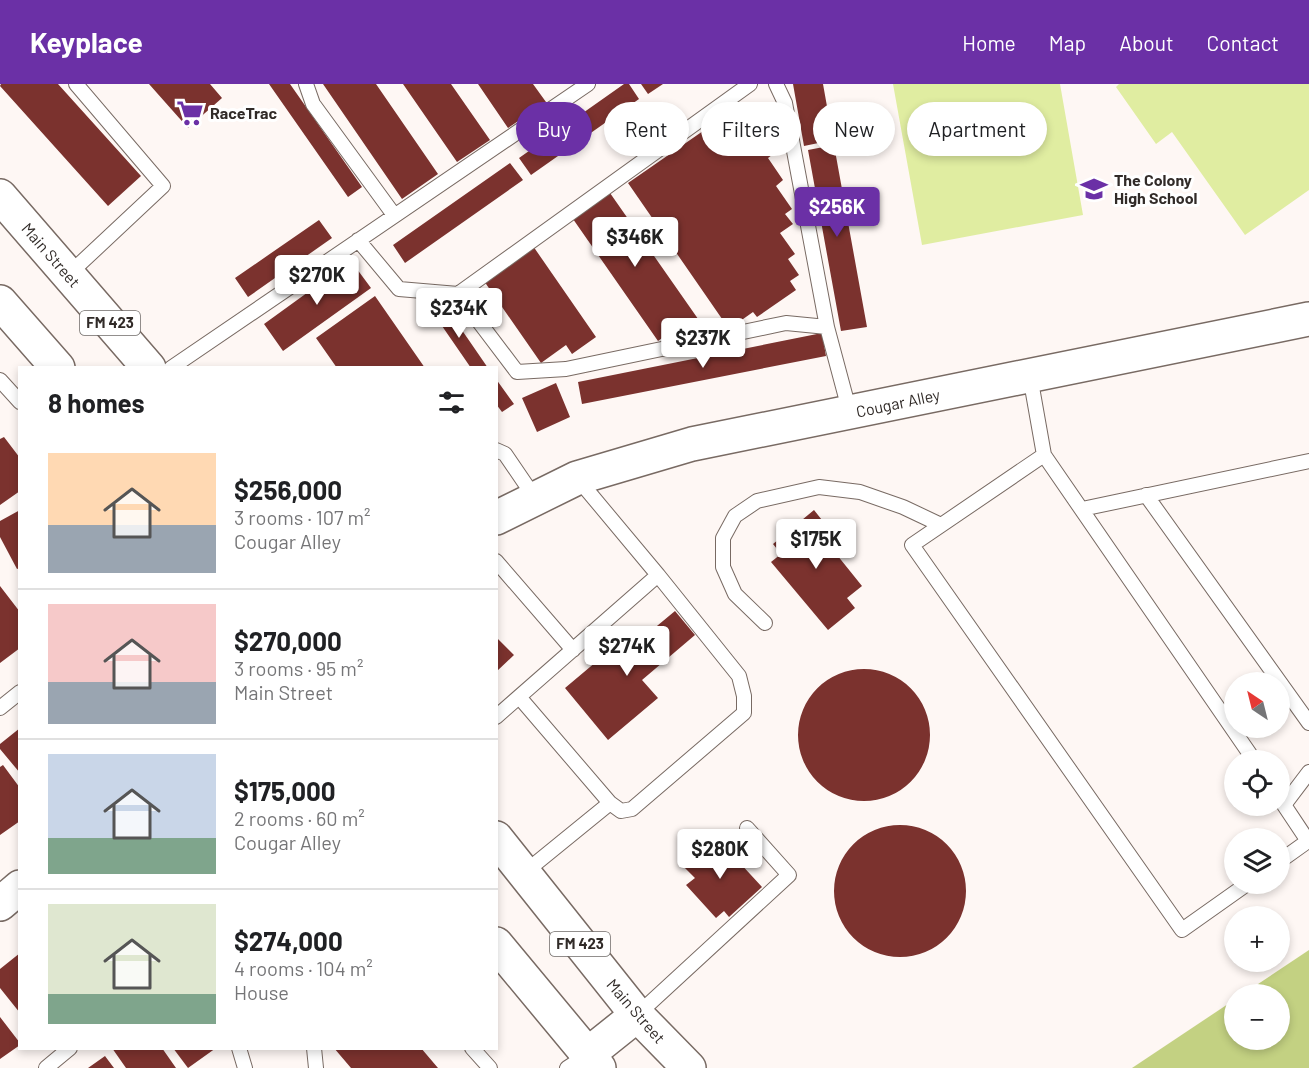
<!DOCTYPE html>
<meta charset="utf-8">
<style>
body{margin:0;font-family:Barlow,sans-serif;background:#f6f6f6;color:#202124;height:100vh;display:flex;flex-direction:column;font-size:22px;white-space:nowrap}
*{box-sizing:border-box;margin:0}
p{font-size:20px;color:#757577}
.icon{flex:none;width:33px;height:33px;fill:none;stroke:currentColor;stroke-width:2;stroke-linecap:round;stroke-linejoin:round}
.map{position:relative;flex:1;overflow:hidden}
.side{position:absolute;left:18px;top:282px;width:480px;height:684px;display:flex;flex-direction:column;background:#fff;border-radius:0px;box-shadow:0 3px 9px #0003}
.side>*{flex:none}
.banner{position:absolute;left:516px;top:18px;width:570px;height:54px;display:flex;gap:12px}
.needle{width:39px;rotate:325deg}
.buttons{position:absolute;left:1224px;top:588px;display:grid;gap:12px}
.buttons a{display:grid;place-items:center;width:66px;height:66px;border-radius:50%;background:#fff;box-shadow:0 3px 9px #0003;font-size:30px}
.price{position:absolute;translate:-50% -51px;padding:0 14px;border-radius:6px;background:#fff;color:#222;font-size:20px;line-height:39px;filter:drop-shadow(0 2px 3px #0008)}
.price::after{content:'';position:absolute;left:50%;top:36px;width:18px;height:14px;margin-left:-9px;background:inherit;clip-path:polygon(0 0,100% 0,50% 100%)}
.price.selected{background:#6b30a6;color:#fff}
ul{padding:0;list-style:none}
li{display:flex;align-items:center;gap:18px;height:150px;padding:0 30px}
li+li{border-top:2px solid #e0e0e0}
li span{display:grid;place-items:center;flex:none;width:168px;height:120px;border-radius:0px;color:#555}
li>.icon{margin-inline-start:auto}
span .icon{width:72px;height:72px;fill:#fffc;stroke-width:1}
li b{font-size:26px}
h2{display:flex;justify-content:space-between;align-items:center;height:72px;padding:0 30px;font-size:26px}
.chip{padding:0 21px;border-radius:27px;background:#fff;box-shadow:0 3px 9px #0003;font-size:21px;line-height:54px}
.chip.selected{background:#6b30a6;color:#fff}
header{display:flex;align-items:center;gap:36px;box-sizing:border-box;height:84px;padding:0 30px;background:#6b30a6;color:#fff}
header strong{font-size:28px}
nav{display:flex;gap:33px;margin-inline-start:auto;font-size:21px}
.map>svg:first-child{display:block}
.green{fill:#e0eda1}
.forest{fill:#c3d182}
.building{fill:#7b322e}
.lines{fill:none;stroke-linecap:round;stroke-linejoin:round}
.service-casing{stroke:#786a63;stroke-width:16}
.tertiary-casing{stroke:#786a63;stroke-width:36}
.primary-casing{stroke:#786a63;stroke-width:36}
.service{stroke:#fff;stroke-width:14}
.tertiary{stroke:#fff;stroke-width:33}
.primary{stroke:#fff;stroke-width:33}
.labels{text-anchor:middle;stroke-width:6;stroke-linejoin:round;paint-order:stroke}
.shield{fill:#fff;stroke:#6f6b68;stroke-width:1.5}
.shield-label{font-size:15px;font-weight:bold;fill:#312b28}
.poi-label{font-size:16px;font-weight:bold;fill:#312b28;stroke:#fff;text-anchor:start}
.street-label{font-size:16px;fill:#312b28;stroke:#fff}
</style>
<header>
<strong>Keyplace</strong>
<nav><a>Home</a><a>Map</a><a>About</a><a>Contact</a></nav>
</header>
<div class="map">
<svg width="1309" height="984" viewBox="0 0 1309 984">
<rect width="100%" height="100%" fill="#fef7f4"/>
<path class="green" d="M 893,0 L 1060,0 L 1083,131 L 922,161 Z
M 1119,0 L 1309,0 L 1309,106 L 1245,151 L 1172,48 L 1156,60 L 1116,3 Z"/>
<path class="forest" d="M 1309,866 L 1309,984 L 1132,984 L 1234,916 L 1234,956 L 1280,956 L 1280,910 L 1243,910 Z"/>
<path class="building" d="M 1,0 L 58,0 L 141,92 L 108,122 L 0,2 Z
M 149,0 L 210,0 L 222,14 L 188,44 Z
M 269,0 L 290,0 L 362,103 L 348,113 Z
M 323,0 L 376,0 L 438,90 L 402,115 Z
M 403,0 L 451,0 L 490,56 L 457,78 Z
M 478,0 L 533,0 L 546,18 L 508,44 Z
M 624,0 L 629,0 L 639,15 L 531,91 L 519,74 Z
M 641,0 L 663,0 L 648,10 Z
M 793,0 L 823,0 L 833,56 L 804,62 Z
M 742,20 L 776,68 L 768,74 L 783,96 L 776,102 L 792,125 L 785,130 L 793,140 L 780,149 L 795,170 L 788,175 L 799,191 L 790,197 L 796,206 L 757,233 L 753,228 L 729,245 L 628,99 Z
M 834,61 L 867,243 L 841,247 L 808,66 Z
M 510,79 L 523,96 L 405,179 L 393,161 Z
M 610,109 L 703,242 L 695,248 L 686,237 L 658,257 L 573,135 Z
M 319,136 L 332,154 L 248,213 L 235,194 Z
M 533,162 L 596,253 L 572,270 L 566,261 L 541,279 L 484,197 Z
M 351,177 L 371,204 L 283,267 L 264,240 Z
M 375,212 L 425,284 L 337,284 L 316,254 Z
M 435,223 L 439,228 L 446,223 L 488,284 L 471,284 L 431,226 Z
M 822,249 L 826,272 L 582,320 L 578,298 Z
M 496,295 L 514,320 L 502,328 L 496,320 Z
M 556,299 L 570,333 L 537,348 L 522,314 Z
M 4,353 L 20,374 L 20,407 L 0,421 L 0,355 Z
M 20,426 L 20,484 L 17,485 L 0,453 L 0,437 Z
M 814,426 L 837,455 L 829,461 L 862,502 L 847,514 L 855,524 L 828,546 L 771,478 L 781,470 L 773,460 Z
M 0,502 L 20,528 L 20,564 L 0,579 Z
M 675,527 L 695,551 L 642,596 L 658,614 L 608,656 L 565,604 L 615,562 L 622,571 Z
M 496,553 L 514,571 L 496,588 Z
M798 651a66 66 0 1 1 132 0a66 66 0 1 1-132 0Z
M 20,644 L 20,689 L 0,665 L 0,660 Z
M 3,681 L 20,704 L 20,737 L 0,751 L 0,683 Z
M834 807a66 66 0 1 1 132 0a66 66 0 1 1-132 0Z
M 716,753 L 762,803 L 729,833 L 724,827 L 716,834 L 686,801 L 695,794 L 683,782 Z
M 20,869 L 20,929 L 0,904 L 0,885 Z
M 0,933 L 20,959 L 20,961 L 0,975 Z
M 112,964 L 162,964 L 176,984 L 126,984 Z
M 173,964 L 216,964 L 188,984 Z
M 334,964 L 421,964 L 438,984 L 351,984 Z
M 105,972 L 114,984 L 88,984 Z"/>
<g class="lines">
<defs>
<path id="service" d="M 306,0 L 313,20 L 394,131
M 776,0 L 785,19 L 827,243
M 358,156 L 399,205 L 458,210 L 517,288 L 566,285 L 786,239 L 827,243 L 850,329
M 68,191 L 163,102 L 76,0
M 458,210 L 750,0
M 171,284 L 588,0
M 1030,292 L 1044,371 L 1254,676
M 0,296 L 20,318
M 496,366 L 505,370 L 535,414
M 1044,371 L 912,461 L 1182,846 L 1247,800
M 1146,411 L 1309,639
M 1082,425 L 1309,377
M 496,477 L 573,566
M 765,539 L 735,510 L 723,483 L 723,454 L 735,432 L 757,417 L 819,403 L 860,408 L 903,423 L 941,441
M 520,614 L 610,719 L 524,789
M 0,624 L 20,608
M 496,633 L 658,491 L 577,394
M 1280,714 L 1284,721 L 1309,688
M 610,719 L 621,727 L 632,725 L 744,629 L 744,612 L 739,592 L 658,491
M 1280,777 L 1308,757 L 1284,721
M 637,931 L 789,791 L 747,744
M 239,964 L 245,984
M 314,964 L 316,984
M 472,964 L 490,984
M 46,984 L 70,964
M 567,984 L 587,971"/>
<path id="tertiary" d="M 496,434 L 577,394 L 692,360 L 1309,235
M 0,820 L 20,803"/>
<path id="primary" d="M 0,112 L 149,284
M 0,218 L 58,284
M 496,754 L 637,931 L 689,984
M 496,860 L 599,984
M 587,971 L 637,931"/>
</defs>
<use href="#service" class="service-casing"/>
<use href="#tertiary" class="tertiary-casing"/>
<use href="#primary" class="primary-casing"/>
<use href="#service" class="service"/>
<use href="#tertiary" class="tertiary"/>
<use href="#primary" class="primary"/>
</g>
<defs>
<symbol id="supermarket-bare" viewBox="-9 -9 18 18"><path d="M-6-5.5h2.5l.6 2H6L4.5 2H-2.5L-4.4-4H-6ZM-1.5 3.2a1.3 1.3 0 1 0 .1 0ZM3 3.2a1.3 1.3 0 1 0 .1 0Z" fill="#6b30a6" stroke="#fff" stroke-width="2.5" paint-order="stroke"/></symbol>
<symbol id="school-bare" viewBox="-9 -9 18 18"><path d="M0-5L7-2L0 1L-7-2ZM-4 1L0 2.5L4 1V4Q0 6-4 4Z" fill="#6b30a6" stroke="#fff" stroke-width="2.5" paint-order="stroke"/></symbol>
</defs>
<g fill-rule="evenodd">
<use href="#supermarket-bare" x="171" y="10" width="38" height="38"/>
<use href="#school-bare" x="1075" y="86" width="38" height="38"/>
</g>
<g class="labels">
<g class="shield">
<rect x="80" y="227" width="60" height="24" rx="4.5"/>
<rect x="550" y="848" width="60" height="24" rx="4.5"/>
</g>
<g class="shield-label">
<text x="110" y="244">FM 423</text>
<text x="580" y="865">FM 423</text>
</g>
<g class="poi-label">
<text x="210" y="35">RaceTrac</text>
<text x="1114" y="102">The Colony<tspan x="1114" dy="18">High School</tspan></text>
</g>
<g class="street-label">
<text transform="translate(51 171) rotate(49)" y="6">Main Street</text>
<text transform="translate(898 319) rotate(-12)" y="6">Cougar Alley</text>
<text transform="translate(636 927) rotate(49)" y="6">Main Street</text>
</g>
</g>
</svg>
<div class="buttons">
<a><svg class="needle" viewBox="-14 -14 28 28"><path d="M0-13l5 13h-10z" fill="#e53935"/><path d="M0 13l5-13h-10z" fill="#757577"/></svg></a>
<a><svg class="icon" aria-label="locate" viewBox="0 0 24 24"><circle cx="12" cy="12" r="6"/><path d="M12 2v4M12 18v4M2 12h4M18 12h4"/></svg></a>
<a><svg class="icon" aria-label="layers" viewBox="0 0 24 24"><path d="M12 4l9 5-9 5-9-5zM3 14l9 5 9-5"/></svg></a>
<a>+</a>
<a>−</a>
</div>
<b class="price selected" style="left:837px;top:154px">$256K</b>
<b class="price" style="left:635px;top:184px">$346K</b>
<b class="price" style="left:317px;top:222px">$270K</b>
<b class="price" style="left:459px;top:255px">$234K</b>
<b class="price" style="left:703px;top:285px">$237K</b>
<b class="price" style="left:816px;top:486px">$175K</b>
<b class="price" style="left:627px;top:593px">$274K</b>
<b class="price" style="left:720px;top:796px">$280K</b>
<div class="banner">
<a class="chip selected">Buy</a>
<a class="chip">Rent</a>
<a class="chip">Filters</a>
<a class="chip">New</a>
<a class="chip">Apartment</a>
</div>
<section class="side">
<h2>8 homes<svg class="icon" aria-label="filters" viewBox="0 0 24 24"><path d="M4 7h16M4 17h16"/><circle cx="9" cy="7" r="2"/><circle cx="15" cy="17" r="2"/></svg></h2>
<ul>
<li><span style="background:linear-gradient(#ffd9b3 60%,#9aa5b1 0)"><svg class="icon" aria-label="home" viewBox="0 0 24 24"><path d="M3 11l9-7 9 7M6 9v11h12V9"/></svg></span><div><b>$256,000</b><p>3 rooms · 107 m²</p><p>Cougar Alley</p></div></li>
<li><span style="background:linear-gradient(#f6c9c9 65%,#9aa5b1 0)"><svg class="icon" aria-label="home" viewBox="0 0 24 24"><path d="M3 11l9-7 9 7M6 9v11h12V9"/></svg></span><div><b>$270,000</b><p>3 rooms · 95 m²</p><p>Main Street</p></div></li>
<li><span style="background:linear-gradient(#c9d6e8 70%,#7fa58c 0)"><svg class="icon" aria-label="home" viewBox="0 0 24 24"><path d="M3 11l9-7 9 7M6 9v11h12V9"/></svg></span><div><b>$175,000</b><p>2 rooms · 60 m²</p><p>Cougar Alley</p></div></li>
<li><span style="background:linear-gradient(#dfe7d0 75%,#7fa58c 0)"><svg class="icon" aria-label="home" viewBox="0 0 24 24"><path d="M3 11l9-7 9 7M6 9v11h12V9"/></svg></span><div><b>$274,000</b><p>4 rooms · 104 m²</p><p>House</p></div></li>
</ul>
</section>
</div>
